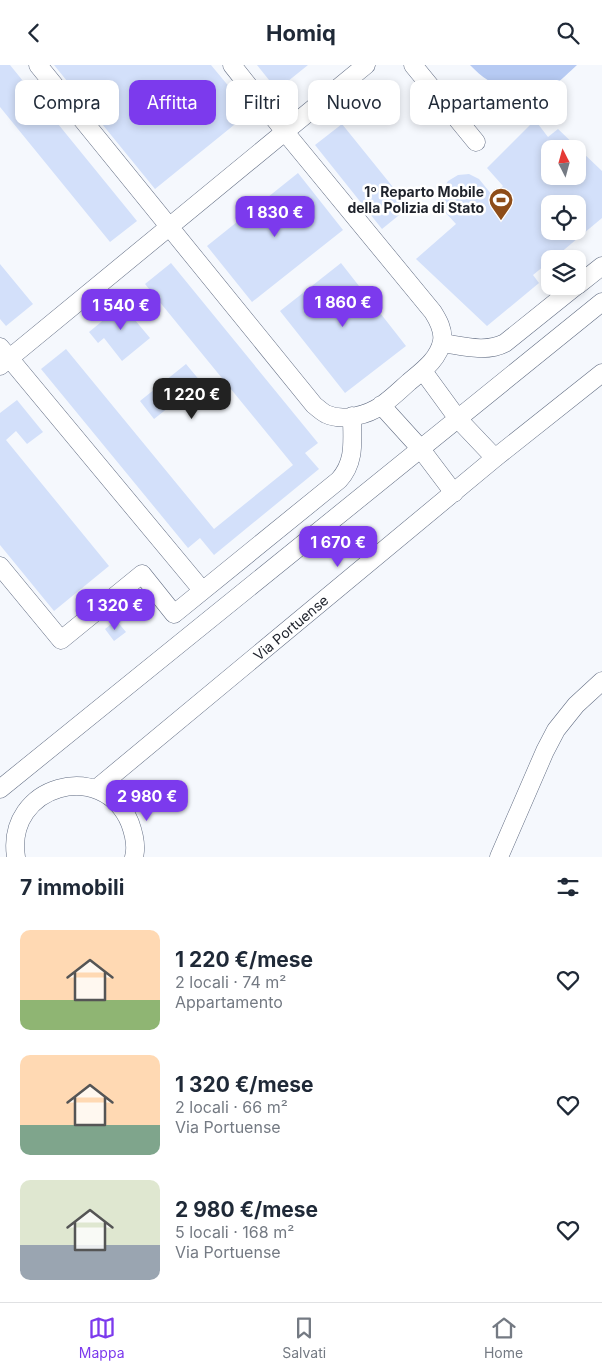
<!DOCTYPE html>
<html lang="it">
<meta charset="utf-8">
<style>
body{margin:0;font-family:Inter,sans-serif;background:#f6f6f7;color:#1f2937;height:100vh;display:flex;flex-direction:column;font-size:19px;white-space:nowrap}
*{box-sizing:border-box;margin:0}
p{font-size:16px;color:#747a83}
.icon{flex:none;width:28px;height:28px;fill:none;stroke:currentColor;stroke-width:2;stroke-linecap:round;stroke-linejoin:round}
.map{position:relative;height:792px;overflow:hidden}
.drawer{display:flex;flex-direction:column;background:#fff;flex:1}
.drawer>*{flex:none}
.guide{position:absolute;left:15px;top:15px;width:572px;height:45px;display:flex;gap:10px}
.needle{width:32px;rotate:354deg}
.buttons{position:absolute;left:541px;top:75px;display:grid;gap:10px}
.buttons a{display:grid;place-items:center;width:45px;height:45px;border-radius:10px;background:#fff;box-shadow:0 2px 8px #0003;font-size:25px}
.price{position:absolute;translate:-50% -42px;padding:0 11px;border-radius:10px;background:#7c3aed;color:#fff;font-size:16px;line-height:32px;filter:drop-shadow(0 1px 2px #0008)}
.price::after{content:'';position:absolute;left:50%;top:30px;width:15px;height:11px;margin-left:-8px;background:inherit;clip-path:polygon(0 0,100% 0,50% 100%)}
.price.current{background:#222;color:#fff}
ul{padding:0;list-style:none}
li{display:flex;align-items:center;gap:15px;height:125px;padding:0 20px}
li span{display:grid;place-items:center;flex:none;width:140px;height:100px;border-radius:10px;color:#555}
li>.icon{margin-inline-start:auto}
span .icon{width:60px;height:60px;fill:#fffc;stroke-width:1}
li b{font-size:21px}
h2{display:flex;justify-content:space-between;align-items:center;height:60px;padding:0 20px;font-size:21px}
.chip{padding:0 18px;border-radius:10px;background:#fff;box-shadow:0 2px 8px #0003;font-size:18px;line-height:45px}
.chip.current{background:#7c3aed;color:#fff}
header{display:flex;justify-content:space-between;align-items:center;height:65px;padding:0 20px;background:#fff;font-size:22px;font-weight:700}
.menu{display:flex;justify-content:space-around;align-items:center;height:70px;border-top:1px solid #e0e1e3;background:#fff;font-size:14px;color:#747a83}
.menu a{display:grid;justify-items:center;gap:2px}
.menu .current{color:#7c3aed}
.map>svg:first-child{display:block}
.green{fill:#b6caf3}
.building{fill:#d3e0fa;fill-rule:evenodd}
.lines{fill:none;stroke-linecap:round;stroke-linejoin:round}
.minor-casing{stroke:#626d83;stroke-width:19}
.minor{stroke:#fff;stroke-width:18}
.labels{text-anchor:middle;stroke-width:5;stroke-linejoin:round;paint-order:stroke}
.poi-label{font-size:14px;font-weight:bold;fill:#1e222b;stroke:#fff;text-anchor:end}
.street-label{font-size:14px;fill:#1e222b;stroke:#fff}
</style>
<header><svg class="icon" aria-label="back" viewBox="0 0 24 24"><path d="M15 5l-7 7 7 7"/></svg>Homiq<svg class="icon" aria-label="search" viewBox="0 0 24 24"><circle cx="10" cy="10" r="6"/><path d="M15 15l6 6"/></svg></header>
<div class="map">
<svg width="602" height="792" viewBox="0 0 602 792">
<rect width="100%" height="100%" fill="#f5f8fd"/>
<path class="green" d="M 470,0 L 577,0 C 569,7 562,15 554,20 C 548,24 541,25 535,26 C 509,30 487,18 470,0 Z"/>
<path class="building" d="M 0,0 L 10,0 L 137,156 L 110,177 L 0,42 Z
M 54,0 L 211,0 L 250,47 L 155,124 Z
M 257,0 L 308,0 L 277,25 Z
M 535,55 L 548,72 L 558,64 L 602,106 L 602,153 L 553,194 L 550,194 L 550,196 L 533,210 L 539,218 L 487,261 L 416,194 L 456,159 L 444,146 L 440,135 L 442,125 L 448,116 L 458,110 L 469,109 L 479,114 L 492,130 L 503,121 L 487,103 ZM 550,84 L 578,84 L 578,111 L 550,111 ZM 550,139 L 578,139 L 578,166 L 550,166 Z
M 342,59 L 409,142 L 382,164 L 315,80 Z
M 298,108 L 343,165 L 252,237 L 207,181 Z
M 171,198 L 318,378 L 305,388 L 319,404 L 214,490 L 200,473 L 188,483 L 41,304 L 66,284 L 214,464 L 293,400 L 145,219 Z
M 341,198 L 406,281 L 345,328 L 280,246 Z
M 0,199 L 33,239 L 6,261 L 0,254 Z
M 129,234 L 137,244 L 130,249 L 150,273 L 122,296 L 104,273 L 98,278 L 89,267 Z
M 186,299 L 201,317 L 154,354 L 140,336 Z
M 17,335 L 43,367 L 27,379 L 16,366 L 6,375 L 109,501 L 54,546 L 0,480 L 0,348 Z
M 116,555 L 126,567 L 114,576 L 105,564 Z"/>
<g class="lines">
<defs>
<path id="minor" d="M 38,0 L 314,340 C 318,343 322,347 326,349 C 343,357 368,350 382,340 C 392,333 400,325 409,317 C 422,306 439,294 442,276 C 444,265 438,255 433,247 L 285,67 L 232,0
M 413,0 L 476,77
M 578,220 L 602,201
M 442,278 C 463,281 486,288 505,278 L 576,221
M 0,282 L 202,525
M 0,301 L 366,0
M 423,306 L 458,354 L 495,393
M 381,340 L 420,383 L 454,428
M 0,501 L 61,575 L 142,509 L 174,549 L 339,415 C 356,396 352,375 352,351
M 0,724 L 602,237
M 96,724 L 495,393 L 602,308
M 16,792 C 5,720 103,693 130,758 C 134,769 137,781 134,792
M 499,792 L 545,686 L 556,665 L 576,640 L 602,616"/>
</defs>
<use href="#minor" class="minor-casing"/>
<use href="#minor" class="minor"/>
</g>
<defs>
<symbol id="stadium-pin" viewBox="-11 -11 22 30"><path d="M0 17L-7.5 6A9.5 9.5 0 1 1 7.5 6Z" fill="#8e4d19" stroke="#fff"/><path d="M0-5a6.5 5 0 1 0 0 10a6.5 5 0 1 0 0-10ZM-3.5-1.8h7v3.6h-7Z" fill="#fff"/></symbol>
</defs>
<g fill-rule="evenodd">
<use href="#stadium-pin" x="487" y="121" width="28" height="38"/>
</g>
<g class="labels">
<g class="poi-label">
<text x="484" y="132">1º Reparto Mobile<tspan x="484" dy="16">della Polizia di Stato</tspan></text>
</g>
<g class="street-label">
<text transform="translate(291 563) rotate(-40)" y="5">Via Portuense</text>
</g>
</g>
</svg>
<div class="buttons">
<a><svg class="needle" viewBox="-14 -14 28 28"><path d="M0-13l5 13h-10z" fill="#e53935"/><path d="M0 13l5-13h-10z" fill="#747a83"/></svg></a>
<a><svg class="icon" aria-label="locate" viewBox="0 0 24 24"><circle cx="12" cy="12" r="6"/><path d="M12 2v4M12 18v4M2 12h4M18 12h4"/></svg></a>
<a><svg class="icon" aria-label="layers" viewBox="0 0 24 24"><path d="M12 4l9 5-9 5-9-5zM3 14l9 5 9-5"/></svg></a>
</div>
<b class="price" style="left:275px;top:173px">1 830 €</b>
<b class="price" style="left:343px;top:263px">1 860 €</b>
<b class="price" style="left:121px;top:266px">1 540 €</b>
<b class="price current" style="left:192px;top:355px">1 220 €</b>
<b class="price" style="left:338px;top:503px">1 670 €</b>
<b class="price" style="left:115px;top:566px">1 320 €</b>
<b class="price" style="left:147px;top:757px">2 980 €</b>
<div class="guide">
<a class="chip">Compra</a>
<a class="chip current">Affitta</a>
<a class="chip">Filtri</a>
<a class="chip">Nuovo</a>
<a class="chip">Appartamento</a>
</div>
</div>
<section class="drawer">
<h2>7 immobili<svg class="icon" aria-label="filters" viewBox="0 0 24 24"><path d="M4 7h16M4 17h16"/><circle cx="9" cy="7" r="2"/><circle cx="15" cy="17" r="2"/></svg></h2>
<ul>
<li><span style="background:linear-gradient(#ffd9b3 70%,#8fb573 0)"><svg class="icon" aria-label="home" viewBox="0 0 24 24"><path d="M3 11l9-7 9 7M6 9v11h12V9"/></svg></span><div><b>1 220 €/mese</b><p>2 locali · 74 m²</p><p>Appartamento</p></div><svg class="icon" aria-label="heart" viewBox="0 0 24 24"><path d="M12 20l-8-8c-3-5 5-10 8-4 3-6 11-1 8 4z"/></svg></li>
<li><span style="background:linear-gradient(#ffd9b3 70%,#7fa58c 0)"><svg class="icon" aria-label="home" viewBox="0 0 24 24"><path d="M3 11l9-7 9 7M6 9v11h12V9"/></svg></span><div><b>1 320 €/mese</b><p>2 locali · 66 m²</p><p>Via Portuense</p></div><svg class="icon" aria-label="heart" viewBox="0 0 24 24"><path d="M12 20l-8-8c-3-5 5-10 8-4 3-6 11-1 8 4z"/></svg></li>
<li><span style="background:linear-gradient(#dfe7d0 65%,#9aa5b1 0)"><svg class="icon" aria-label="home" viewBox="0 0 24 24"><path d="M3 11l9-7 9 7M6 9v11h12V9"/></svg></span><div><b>2 980 €/mese</b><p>5 locali · 168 m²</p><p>Via Portuense</p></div><svg class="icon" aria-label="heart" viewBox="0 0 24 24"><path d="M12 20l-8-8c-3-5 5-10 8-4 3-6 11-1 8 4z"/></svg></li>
</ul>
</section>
<nav class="menu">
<a class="current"><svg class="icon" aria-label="map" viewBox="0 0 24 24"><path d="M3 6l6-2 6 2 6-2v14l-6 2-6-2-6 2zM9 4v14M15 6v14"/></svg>Mappa</a>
<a><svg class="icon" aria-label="saved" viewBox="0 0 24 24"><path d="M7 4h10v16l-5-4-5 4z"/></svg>Salvati</a>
<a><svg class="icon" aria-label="home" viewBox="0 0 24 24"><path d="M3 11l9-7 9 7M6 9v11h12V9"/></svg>Home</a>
</nav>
